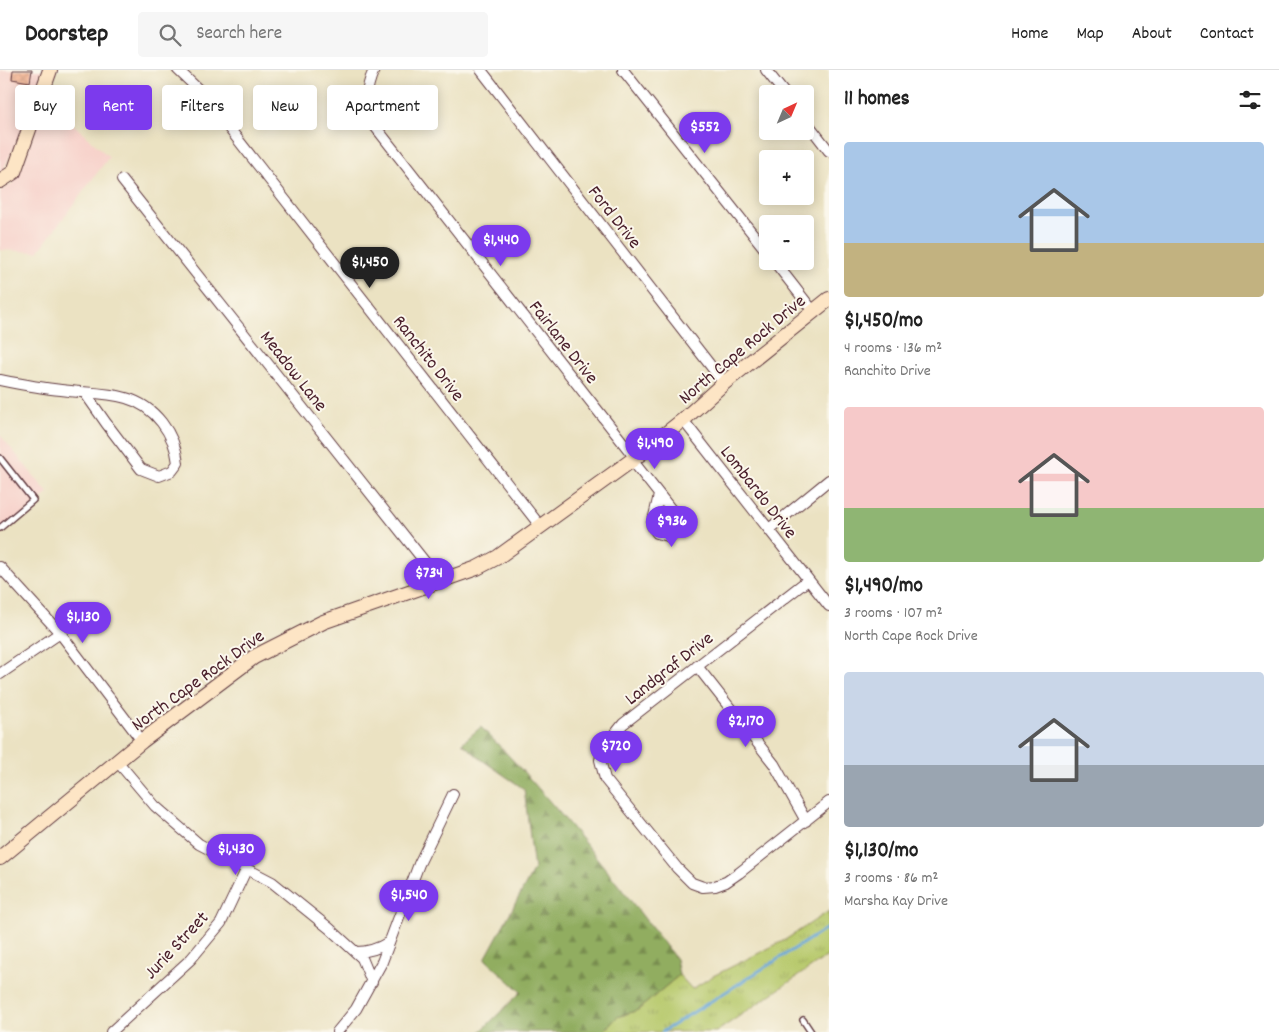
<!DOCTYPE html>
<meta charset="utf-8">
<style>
body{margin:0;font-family:Dekko,sans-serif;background:#f6f6f6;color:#222;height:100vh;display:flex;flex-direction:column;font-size:19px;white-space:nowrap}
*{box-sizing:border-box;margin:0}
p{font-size:16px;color:#767676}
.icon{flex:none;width:28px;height:28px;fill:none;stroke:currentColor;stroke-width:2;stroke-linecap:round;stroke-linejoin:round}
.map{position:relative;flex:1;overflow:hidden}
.sheet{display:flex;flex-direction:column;background:#fff;width:450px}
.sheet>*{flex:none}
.hud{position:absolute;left:15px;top:15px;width:475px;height:45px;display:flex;gap:10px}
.needle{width:32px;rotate:44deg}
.fabs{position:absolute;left:759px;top:15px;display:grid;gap:10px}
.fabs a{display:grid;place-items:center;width:55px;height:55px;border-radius:5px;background:#fff;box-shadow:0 2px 12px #0003;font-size:25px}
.price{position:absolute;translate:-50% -42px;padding:0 11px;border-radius:18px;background:#7c3aed;color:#fff;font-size:16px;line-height:32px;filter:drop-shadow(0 1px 2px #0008)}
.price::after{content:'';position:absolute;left:50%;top:30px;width:15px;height:11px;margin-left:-8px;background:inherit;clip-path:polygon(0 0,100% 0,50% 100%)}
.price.on{background:#222;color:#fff}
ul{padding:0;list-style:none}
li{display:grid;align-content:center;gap:10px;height:265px;padding:0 15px}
li span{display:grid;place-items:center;height:155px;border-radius:5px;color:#555}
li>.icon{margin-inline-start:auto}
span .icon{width:90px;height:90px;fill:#fffc;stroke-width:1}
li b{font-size:21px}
h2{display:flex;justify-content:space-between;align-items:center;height:60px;padding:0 15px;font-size:21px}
.pill{padding:0 18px;border-radius:5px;background:#fff;box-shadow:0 2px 12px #0003;font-size:18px;line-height:45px}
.pill.on{background:#7c3aed;color:#fff}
header{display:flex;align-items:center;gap:30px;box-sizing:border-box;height:70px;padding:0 25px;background:#fff;border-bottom:1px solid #e0e0e0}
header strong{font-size:24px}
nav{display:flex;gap:28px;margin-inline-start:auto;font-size:18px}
.search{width:350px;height:45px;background:#f6f6f6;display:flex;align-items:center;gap:12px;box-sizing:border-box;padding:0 18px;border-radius:5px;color:#767676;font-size:19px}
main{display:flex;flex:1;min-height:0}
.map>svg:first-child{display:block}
.built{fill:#f7d0c9}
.grass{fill:url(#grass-tufts);stroke:#80744c}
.forest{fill:url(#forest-firs);stroke:#6e6646}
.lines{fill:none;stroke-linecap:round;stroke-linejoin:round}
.stream{stroke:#66a5d8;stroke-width:3}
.building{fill:url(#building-cross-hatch)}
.lane-casing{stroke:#623c42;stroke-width:8}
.street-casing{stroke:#623c42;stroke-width:12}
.secondary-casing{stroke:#623c42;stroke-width:16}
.lane{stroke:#fff;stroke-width:5}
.street{stroke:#fff;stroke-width:10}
.secondary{stroke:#fde5c5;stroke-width:14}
.labels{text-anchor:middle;stroke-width:4;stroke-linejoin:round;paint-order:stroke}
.street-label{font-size:19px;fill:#4a1f2b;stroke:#fbf7ec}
</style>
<header>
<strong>Doorstep</strong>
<div class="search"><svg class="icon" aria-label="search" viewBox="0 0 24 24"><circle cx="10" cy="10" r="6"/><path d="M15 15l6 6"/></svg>Search here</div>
<nav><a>Home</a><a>Map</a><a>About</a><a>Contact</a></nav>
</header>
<main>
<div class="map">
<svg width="829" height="962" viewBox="0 0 829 962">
<defs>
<pattern id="grass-tufts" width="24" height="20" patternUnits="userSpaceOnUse" patternTransform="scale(1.25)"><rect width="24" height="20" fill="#b7c96c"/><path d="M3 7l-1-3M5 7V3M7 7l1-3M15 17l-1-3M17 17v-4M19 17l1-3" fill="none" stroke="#9fac5e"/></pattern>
<pattern id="forest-firs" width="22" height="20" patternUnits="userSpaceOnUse" patternTransform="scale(1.25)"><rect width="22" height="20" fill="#91ad60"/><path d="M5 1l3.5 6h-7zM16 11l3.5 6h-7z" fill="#788c4f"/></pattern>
<pattern id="building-cross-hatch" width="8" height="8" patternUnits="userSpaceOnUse" patternTransform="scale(1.25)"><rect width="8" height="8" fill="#f2af8c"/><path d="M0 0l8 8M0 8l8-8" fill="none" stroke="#d19679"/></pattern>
</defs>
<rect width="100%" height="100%" fill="#fbf7ec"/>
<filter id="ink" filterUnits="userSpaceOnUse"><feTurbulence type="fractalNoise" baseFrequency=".02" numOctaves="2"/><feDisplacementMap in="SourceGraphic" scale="10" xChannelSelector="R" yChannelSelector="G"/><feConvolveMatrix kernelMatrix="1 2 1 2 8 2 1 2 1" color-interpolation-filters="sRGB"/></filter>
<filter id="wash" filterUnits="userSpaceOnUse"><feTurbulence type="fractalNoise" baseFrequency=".0096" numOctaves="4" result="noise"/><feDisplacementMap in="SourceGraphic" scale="20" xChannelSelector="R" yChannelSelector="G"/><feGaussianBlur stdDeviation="1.12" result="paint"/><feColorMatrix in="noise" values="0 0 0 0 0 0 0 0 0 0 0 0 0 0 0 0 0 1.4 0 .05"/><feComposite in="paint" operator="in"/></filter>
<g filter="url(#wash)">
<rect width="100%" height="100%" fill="#ebe2c2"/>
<path class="built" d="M 0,0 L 43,0 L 17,71 L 2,103 L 0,104 Z
M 46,29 L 109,87 L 38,182 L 0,180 L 0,121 L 12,114 L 22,98 Z
M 0,365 L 48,423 L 0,465 Z"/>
<path class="grass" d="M 829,841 L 829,885 L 716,962 L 603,962 L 617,947 L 638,940 L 679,905 L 692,919 L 713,906 L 785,870 Z"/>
<path class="forest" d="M 481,657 C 553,729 614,809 676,889 L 679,905 L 638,940 L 617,947 L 603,962 L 480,962 L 521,922 L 485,889 L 534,799 L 524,719 L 482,690 L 462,673 Z"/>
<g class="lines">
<path class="stream" d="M 662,962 L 829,857"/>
</g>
<g id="blocks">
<path class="building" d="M 13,0 L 32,0 L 30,12 L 12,9 Z"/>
</g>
</g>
<g filter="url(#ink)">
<use href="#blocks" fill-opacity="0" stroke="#623c42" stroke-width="1"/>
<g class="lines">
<defs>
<path id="lane" d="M 0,388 L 33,430 L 0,458
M 803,950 L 811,962"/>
<path id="street" d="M 178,0 L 200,21 L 541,457
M 374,0 C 365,19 364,37 374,55 L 635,388
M 481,0 L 724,313
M 623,0 L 768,183
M 766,0 L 785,24
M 805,50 L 829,81
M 122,110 L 440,511
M 774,191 L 813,241
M 0,310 C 20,314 40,318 61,320 C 82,323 105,322 126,328 C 155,336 175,364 178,393 L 172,401 L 159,406 L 141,399 L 106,353 L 85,323
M 683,350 L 829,536
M 632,390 L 677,447 C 681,457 677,462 668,466 L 657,463 L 652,455 L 659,425
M 769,459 L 829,410
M 0,497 L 60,563 L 142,671
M 808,510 L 623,654 L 604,678 L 600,690 L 605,709 L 677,798 L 692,813 L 703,817 L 715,816 L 726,812 L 739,803 L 829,732
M 697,596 L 774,694 L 806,751
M 0,604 L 60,563
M 117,691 L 155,736 L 199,774 L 272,812 L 329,858 L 362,888 L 372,912
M 356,882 C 369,882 378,879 389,872
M 111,962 L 191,889 L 221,853 L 247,798
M 337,962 L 356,939 L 382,892 L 419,794 L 453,724"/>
<path id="secondary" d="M 0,111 L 14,102 L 50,0
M 0,788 L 142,671 L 254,587 L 323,552 L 477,498 L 498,487 L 635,388 L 683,350 L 724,313 L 829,229"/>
</defs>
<use href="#lane" class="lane-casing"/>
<use href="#street" class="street-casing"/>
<use href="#secondary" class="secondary-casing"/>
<use href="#lane" class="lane"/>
<use href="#street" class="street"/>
<use href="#secondary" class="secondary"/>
</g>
</g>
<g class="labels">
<g class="street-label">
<text transform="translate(616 146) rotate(52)" y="7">Ford Drive</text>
<text transform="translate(565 271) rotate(52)" y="7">Fairlane Drive</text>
<text transform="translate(741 278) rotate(-40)" y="7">North Cape Rock Drive</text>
<text transform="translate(430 287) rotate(52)" y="7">Ranchito Drive</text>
<text transform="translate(295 300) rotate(52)" y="7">Meadow Lane</text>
<text transform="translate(760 421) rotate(52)" y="7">Lombardo Drive</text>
<text transform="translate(668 597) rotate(-38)" y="7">Landgraf Drive</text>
<text transform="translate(197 609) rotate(-36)" y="7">North Cape Rock Drive</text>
<text transform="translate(175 874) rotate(-47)" y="7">Jurie Street</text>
</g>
</g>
</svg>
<div class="fabs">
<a><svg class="needle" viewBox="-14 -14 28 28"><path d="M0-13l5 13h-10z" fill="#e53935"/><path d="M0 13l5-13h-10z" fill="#767676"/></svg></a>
<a>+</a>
<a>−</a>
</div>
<b class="price" style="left:705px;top:84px">$552</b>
<b class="price" style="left:501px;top:197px">$1,440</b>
<b class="price on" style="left:370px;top:219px">$1,450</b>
<b class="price" style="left:655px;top:400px">$1,490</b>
<b class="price" style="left:672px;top:478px">$936</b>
<b class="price" style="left:429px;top:530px">$734</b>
<b class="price" style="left:83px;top:574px">$1,130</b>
<b class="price" style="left:746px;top:678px">$2,170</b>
<b class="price" style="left:616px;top:703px">$720</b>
<b class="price" style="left:236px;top:806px">$1,430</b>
<b class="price" style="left:409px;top:852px">$1,540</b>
<div class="hud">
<a class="pill">Buy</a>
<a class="pill on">Rent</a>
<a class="pill">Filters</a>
<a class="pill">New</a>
<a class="pill">Apartment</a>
</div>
</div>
<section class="sheet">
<h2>11 homes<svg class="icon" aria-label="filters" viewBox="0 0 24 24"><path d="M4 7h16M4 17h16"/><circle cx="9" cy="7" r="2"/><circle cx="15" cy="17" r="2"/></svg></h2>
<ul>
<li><span style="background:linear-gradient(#a9c7e8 65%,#c2b280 0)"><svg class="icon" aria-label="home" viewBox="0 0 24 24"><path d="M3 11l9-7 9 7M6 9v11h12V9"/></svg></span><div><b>$1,450/mo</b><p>4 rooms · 136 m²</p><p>Ranchito Drive</p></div></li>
<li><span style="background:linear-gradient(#f6c9c9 65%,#8fb573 0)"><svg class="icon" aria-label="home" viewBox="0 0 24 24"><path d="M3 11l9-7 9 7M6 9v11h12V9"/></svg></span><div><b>$1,490/mo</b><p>3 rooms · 107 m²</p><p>North Cape Rock Drive</p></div></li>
<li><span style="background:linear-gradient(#c9d6e8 60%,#9aa5b1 0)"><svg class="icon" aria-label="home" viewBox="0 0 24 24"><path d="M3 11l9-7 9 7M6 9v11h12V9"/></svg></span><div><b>$1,130/mo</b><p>3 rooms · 86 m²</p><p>Marsha Kay Drive</p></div></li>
</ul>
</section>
</main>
